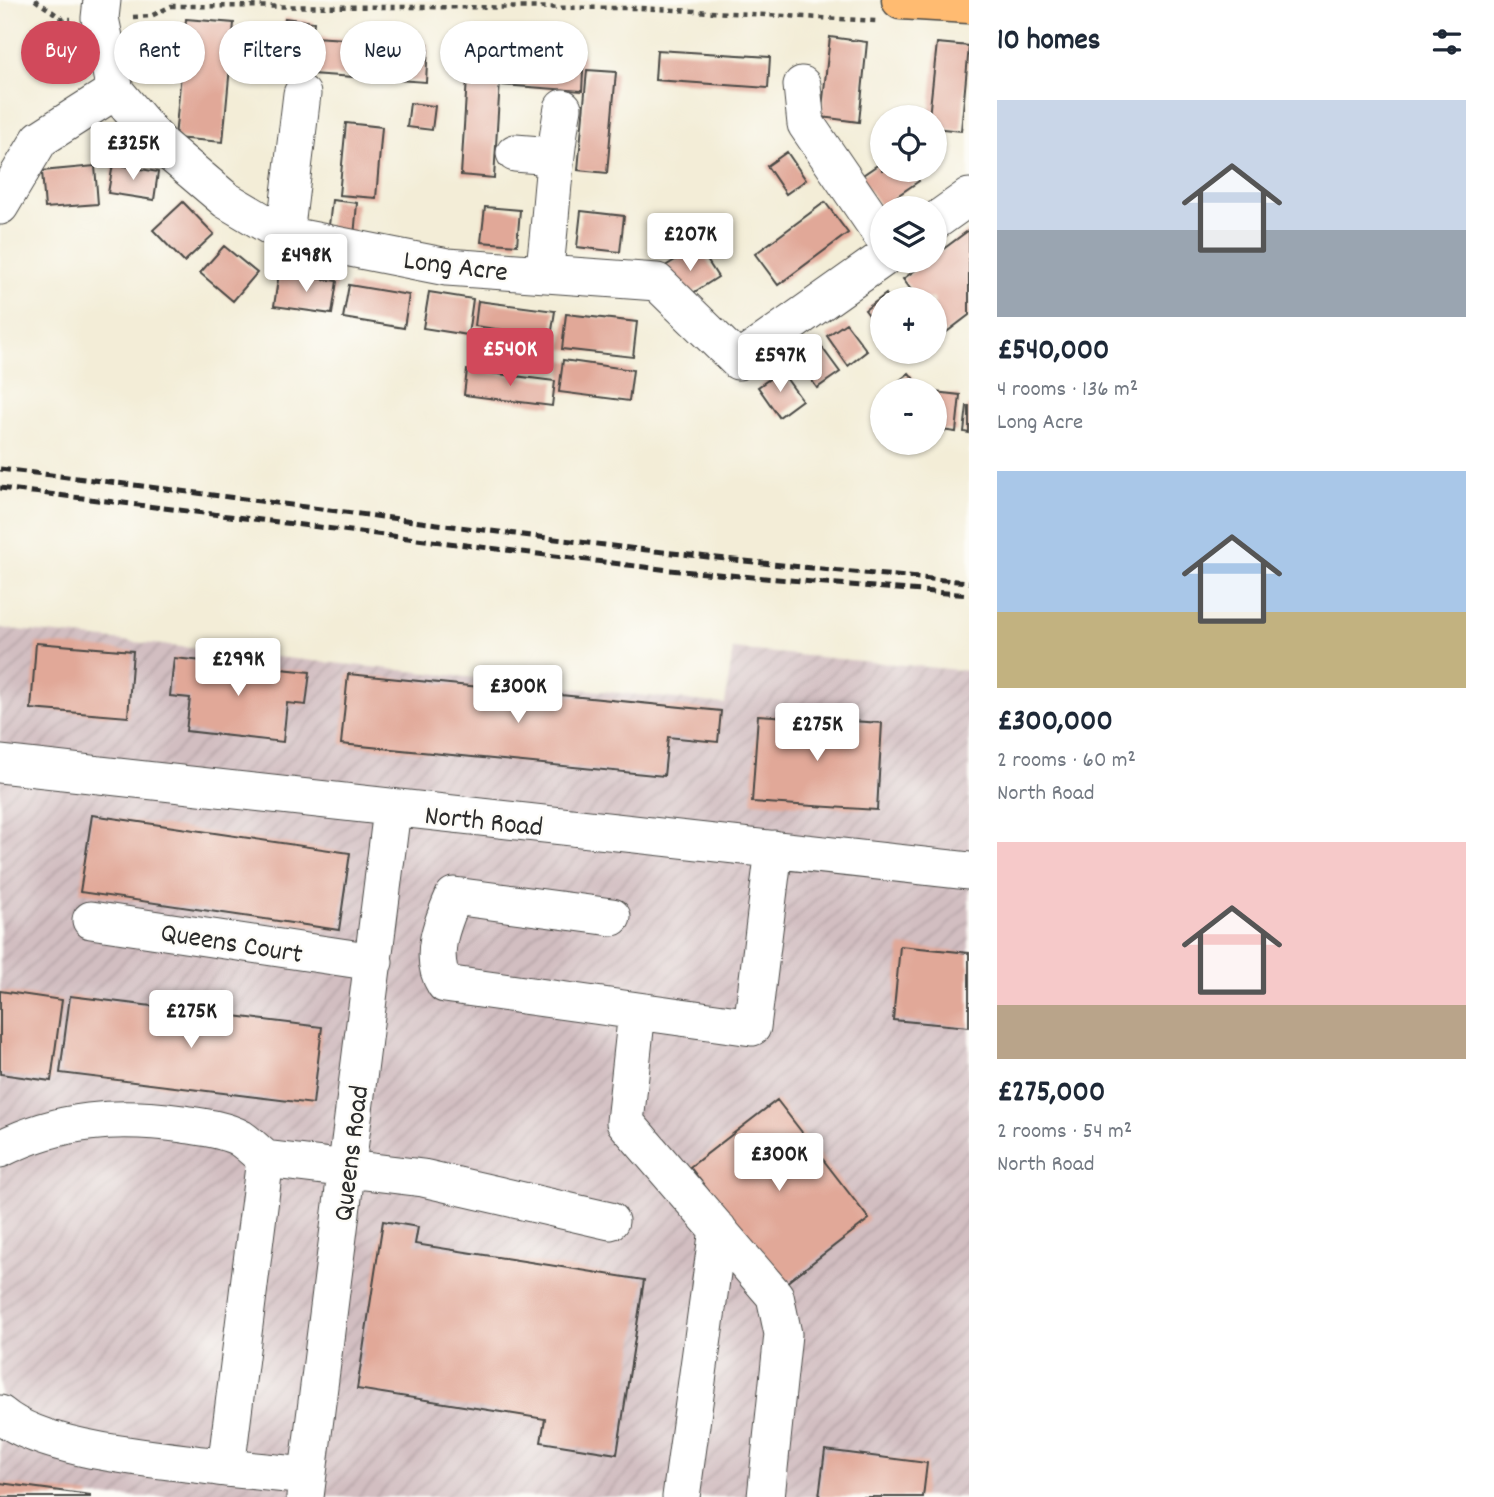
<!DOCTYPE html>
<meta charset="utf-8">
<style>
body{margin:0;font-family:Dekko,sans-serif;background:#f2f2f3;color:#1f2937;height:100vh;display:flex;flex-direction:column;font-size:26px;white-space:nowrap}
*{box-sizing:border-box;margin:0}
p{font-size:23px;color:#747a83}
.icon{flex:none;width:38px;height:38px;fill:none;stroke:currentColor;stroke-width:2;stroke-linecap:round;stroke-linejoin:round}
.map{position:relative;flex:1;overflow:hidden}
.panel{display:flex;flex-direction:column;background:#fff;width:525px}
.panel>*{flex:none}
.hud{position:absolute;left:21px;top:21px;width:665px;height:63px;display:flex;gap:14px}
.buttons{position:absolute;left:870px;top:105px;display:grid;gap:14px}
.buttons a{display:grid;place-items:center;width:77px;height:77px;border-radius:50%;background:#fff;box-shadow:0 2px 5px #0004;font-size:35px}
.price{position:absolute;translate:-50% -60px;padding:0 16px;border-radius:7px;background:#fff;color:#222;font-size:23px;line-height:46px;filter:drop-shadow(0 2px 4px #0008)}
.price::after{content:'';position:absolute;left:50%;top:42px;width:21px;height:16px;margin-left:-10px;background:inherit;clip-path:polygon(0 0,100% 0,50% 100%)}
.price.active{background:#d1495b;color:#fff}
ul{padding:0;list-style:none}
li{display:grid;align-content:center;gap:14px;height:371px;padding:0 28px}
li span{display:grid;place-items:center;height:217px;border-radius:0px;color:#555}
li>.icon{margin-inline-start:auto}
span .icon{width:126px;height:126px;fill:#fffc;stroke-width:1}
li b{font-size:30px}
h2{display:flex;justify-content:space-between;align-items:center;height:84px;padding:0 28px;font-size:30px}
.pill{padding:0 24px;border-radius:32px;background:#fff;box-shadow:0 2px 5px #0004;font-size:24px;line-height:63px}
.pill.active{background:#d1495b;color:#fff}
main{display:flex;flex:1;min-height:0}
.map>svg:first-child{display:block}
.industrial{fill:url(#industrial-furrows)}
.building{fill:#e1a898}
.lines{fill:none;stroke-linecap:round;stroke-linejoin:round}
.minor-casing{stroke:#494845;stroke-width:39}
.major-casing{stroke:#494845;stroke-width:41}
.path{stroke:#494845;stroke-width:4.5;stroke-dasharray:5 5;stroke-linecap:butt}
.minor{stroke:#fff;stroke-width:37}
.major{stroke:#ffbb71;stroke-width:38}
.rail{stroke:#2b2b2b;stroke-width:5;stroke-dasharray:10 5;stroke-linecap:butt}
.labels{text-anchor:middle;stroke-width:5;stroke-linejoin:round;paint-order:stroke}
.street-label{font-size:28px;fill:#2b2b2b;stroke:#fdfcf7}
</style>
<main>
<div class="map">
<svg width="969" height="1497" viewBox="0 0 969 1497">
<defs>
<pattern id="industrial-furrows" width="10" height="10" patternUnits="userSpaceOnUse" patternTransform="scale(1.75)"><rect width="10" height="10" fill="#d2bec1"/><path d="M-1 1l2-2M0 10L10 0M9 11l2-2" fill="none" stroke="#b4a3a6"/></pattern>
</defs>
<rect width="100%" height="100%" fill="#fdfcf7"/>
<filter id="ink" filterUnits="userSpaceOnUse"><feTurbulence type="fractalNoise" baseFrequency=".0143" numOctaves="2"/><feDisplacementMap in="SourceGraphic" scale="14" xChannelSelector="R" yChannelSelector="G"/><feConvolveMatrix kernelMatrix="1 2 1 2 8 2 1 2 1" color-interpolation-filters="sRGB"/></filter>
<filter id="wash" filterUnits="userSpaceOnUse"><feTurbulence type="fractalNoise" baseFrequency=".00686" numOctaves="4" result="noise"/><feDisplacementMap in="SourceGraphic" scale="28" xChannelSelector="R" yChannelSelector="G"/><feGaussianBlur stdDeviation="1.57" result="paint"/><feColorMatrix in="noise" values="0 0 0 0 0 0 0 0 0 0 0 0 0 0 0 0 0 1.4 0 .05"/><feComposite in="paint" operator="in"/></filter>
<g filter="url(#wash)">
<rect width="100%" height="100%" fill="#f3edd7"/>
<path class="industrial" d="M 0,628 L 725,704 L 733,649 L 969,671 L 969,1497 L 0,1497 Z"/>
<g id="blocks">
<path class="building" d="M 285,18 L 314,22 L 311,46 L 282,42 Z
M 186,19 L 234,23 L 223,142 L 175,138 Z
M 313,37 L 428,44 L 426,82 L 311,74 Z
M 830,37 L 867,42 L 859,122 L 821,117 Z
M 937,43 L 969,46 L 961,131 L 934,128 L 934,117 L 929,117 Z
M 506,48 L 584,54 L 582,91 L 503,85 Z
M 657,50 L 770,57 L 768,88 L 655,80 Z
M 468,62 L 501,64 L 494,178 L 461,175 Z
M 587,70 L 616,72 L 607,173 L 578,170 Z
M 410,103 L 435,106 L 432,130 L 407,127 Z
M 346,123 L 382,127 L 376,198 L 339,195 Z
M 787,152 L 806,180 L 786,194 L 767,166 Z
M 882,162 L 882,170 L 912,170 L 919,181 L 881,207 L 860,177 Z
M 113,164 L 158,172 L 154,200 L 108,193 Z
M 95,166 L 98,204 L 45,208 L 42,171 Z
M 332,200 L 357,203 L 354,237 L 328,234 Z
M 183,202 L 214,234 L 184,262 L 153,230 Z
M 825,202 L 848,233 L 778,285 L 755,254 Z
M 485,207 L 520,210 L 517,245 L 481,242 Z
M 581,211 L 624,216 L 620,252 L 577,247 Z
M 969,230 L 969,315 L 944,334 L 934,321 L 934,299 L 918,299 L 903,279 L 928,261 L 934,261 L 934,256 Z
M 224,246 L 257,273 L 233,301 L 200,273 Z
M 698,246 L 718,277 L 682,300 L 662,268 Z
M 279,273 L 337,281 L 332,314 L 274,306 Z
M 349,285 L 409,295 L 404,328 L 343,318 Z
M 429,292 L 473,299 L 468,335 L 423,328 Z
M 886,294 L 889,299 L 882,299 L 882,332 L 865,310 Z
M 478,301 L 555,311 L 551,337 L 475,326 Z
M 566,314 L 637,322 L 633,357 L 562,349 Z
M 846,323 L 867,351 L 848,366 L 827,336 Z
M 818,342 L 840,372 L 817,388 L 796,357 Z
M 563,360 L 633,370 L 629,401 L 559,392 Z
M 467,370 L 555,381 L 552,406 L 464,395 Z
M 781,371 L 802,400 L 779,417 L 758,387 Z
M 909,373 L 923,390 L 888,390 Z
M 934,392 L 960,395 L 956,432 L 934,429 Z
M 967,406 L 969,406 L 969,433 L 964,432 Z
M 36,643 L 133,651 L 128,717 L 31,709 Z
M 174,658 L 310,672 L 306,705 L 287,703 L 283,742 L 186,731 L 190,698 L 170,696 Z
M 348,674 L 721,711 L 718,742 L 668,737 L 664,776 L 341,744 Z
M 758,715 L 882,723 L 877,810 L 752,802 Z
M 92,815 L 350,853 L 339,930 L 80,892 Z
M 900,946 L 969,953 L 969,1027 L 893,1020 Z
M 0,991 L 62,1000 L 51,1081 L 0,1074 Z
M 70,996 L 322,1027 L 313,1104 L 60,1073 Z
M 777,1100 L 869,1219 L 782,1286 L 690,1167 Z
M 383,1221 L 418,1227 L 415,1244 L 644,1280 L 617,1454 L 541,1442 L 545,1419 L 357,1389 Z
M 825,1450 L 927,1463 L 923,1497 L 819,1497 Z
M 0,1483 L 90,1495 L 90,1497 L 0,1497 Z"/>
</g>
</g>
<g filter="url(#ink)">
<use href="#blocks" fill-opacity="0" stroke="#494845" stroke-width="2"/>
<g class="lines">
<defs>
<path id="minor" d="M 102,0 L 100,18 L 115,91 L 161,145 L 226,200 L 285,235 L 447,267 L 657,282 L 738,361 L 882,259
M 802,85 L 806,124 L 882,235
M 515,153 L 553,156
M 0,206 L 40,139 L 115,91
M 934,222 L 969,197
M 285,235 L 302,94
M 544,273 C 552,218 552,163 563,108
M 0,764 L 969,871
M 612,917 L 454,896 C 442,923 428,957 445,984 L 752,1027 L 774,849
M 91,920 L 374,962
M 637,1011 L 625,1122 L 775,1296 L 783,1334 L 766,1497
M 0,1149 C 60,1119 117,1115 183,1124 C 201,1127 224,1129 240,1138 C 249,1144 257,1152 265,1159
M 0,1414 C 45,1453 166,1459 226,1468
M 307,1476 L 226,1468 L 265,1159 L 423,1178 L 610,1221
M 305,1497 L 392,810
M 681,1497 L 718,1229"/>
<path id="major" d="M 901,0 L 969,4"/>
</defs>
<use href="#minor" class="minor-casing"/>
<use href="#major" class="major-casing"/>
<path class="path" d="M 35,0 L 63,19 L 71,19
M 133,17 L 151,16 L 171,6 L 639,8 L 877,21
M 63,19 L 69,34"/>
<use href="#minor" class="minor"/>
<use href="#major" class="major"/>
<path class="rail" d="M 0,469 C 323,506 644,557 969,582
M 0,488 L 669,570 L 969,595"/>
</g>
</g>
<g class="labels">
<g class="street-label">
<text transform="translate(456 264) rotate(7)" y="10">Long Acre</text>
<text transform="translate(484 819) rotate(6)" y="10">North Road</text>
<text transform="translate(232 941) rotate(9)" y="10">Queens Court</text>
<text transform="translate(349 1153) rotate(-83)" y="10">Queens Road</text>
</g>
</g>
</svg>
<div class="buttons">
<a><svg class="icon" aria-label="locate" viewBox="0 0 24 24"><circle cx="12" cy="12" r="6"/><path d="M12 2v4M12 18v4M2 12h4M18 12h4"/></svg></a>
<a><svg class="icon" aria-label="layers" viewBox="0 0 24 24"><path d="M12 4l9 5-9 5-9-5zM3 14l9 5 9-5"/></svg></a>
<a>+</a>
<a>−</a>
</div>
<b class="price" style="left:133px;top:182px">£325K</b>
<b class="price" style="left:690px;top:273px">£207K</b>
<b class="price" style="left:306px;top:294px">£498K</b>
<b class="price active" style="left:510px;top:388px">£540K</b>
<b class="price" style="left:780px;top:394px">£597K</b>
<b class="price" style="left:238px;top:698px">£299K</b>
<b class="price" style="left:518px;top:725px">£300K</b>
<b class="price" style="left:817px;top:763px">£275K</b>
<b class="price" style="left:191px;top:1050px">£275K</b>
<b class="price" style="left:779px;top:1193px">£300K</b>
<div class="hud">
<a class="pill active">Buy</a>
<a class="pill">Rent</a>
<a class="pill">Filters</a>
<a class="pill">New</a>
<a class="pill">Apartment</a>
</div>
</div>
<section class="panel">
<h2>10 homes<svg class="icon" aria-label="filters" viewBox="0 0 24 24"><path d="M4 7h16M4 17h16"/><circle cx="9" cy="7" r="2"/><circle cx="15" cy="17" r="2"/></svg></h2>
<ul>
<li><span style="background:linear-gradient(#c9d6e8 60%,#9aa5b1 0)"><svg class="icon" aria-label="home" viewBox="0 0 24 24"><path d="M3 11l9-7 9 7M6 9v11h12V9"/></svg></span><div><b>£540,000</b><p>4 rooms · 136 m²</p><p>Long Acre</p></div></li>
<li><span style="background:linear-gradient(#a9c7e8 65%,#c2b280 0)"><svg class="icon" aria-label="home" viewBox="0 0 24 24"><path d="M3 11l9-7 9 7M6 9v11h12V9"/></svg></span><div><b>£300,000</b><p>2 rooms · 60 m²</p><p>North Road</p></div></li>
<li><span style="background:linear-gradient(#f6c9c9 75%,#b9a48a 0)"><svg class="icon" aria-label="home" viewBox="0 0 24 24"><path d="M3 11l9-7 9 7M6 9v11h12V9"/></svg></span><div><b>£275,000</b><p>2 rooms · 54 m²</p><p>North Road</p></div></li>
</ul>
</section>
</main>
